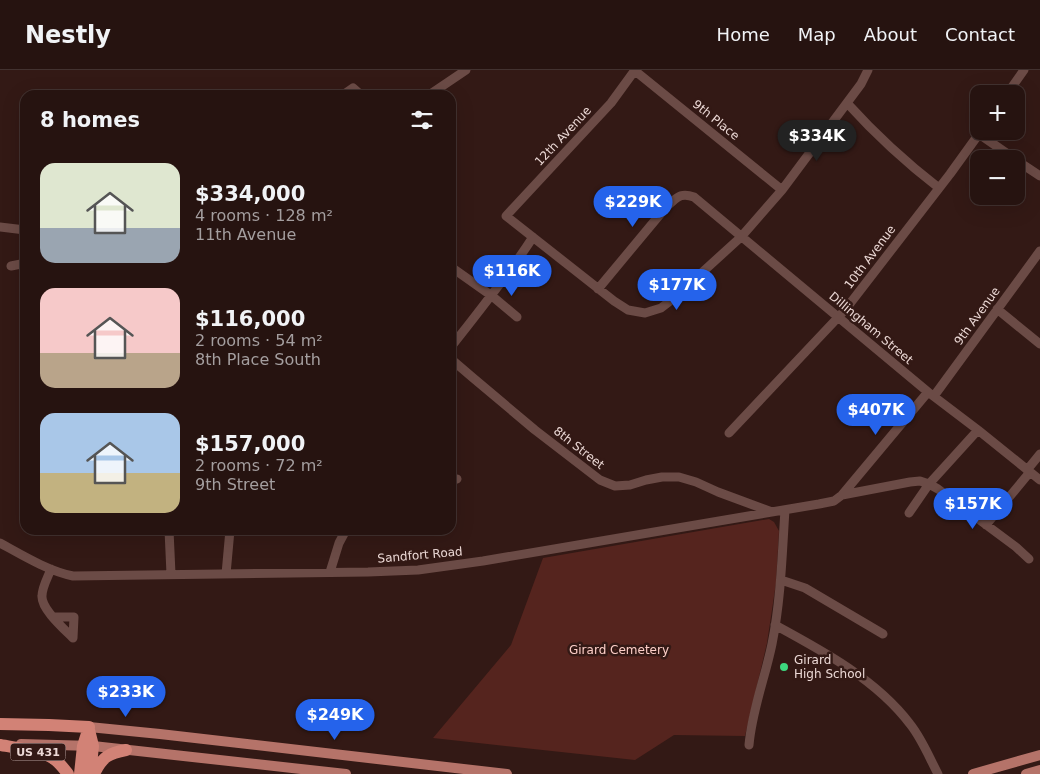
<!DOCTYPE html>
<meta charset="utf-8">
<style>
body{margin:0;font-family:"DejaVu Sans",sans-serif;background:#32201e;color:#f1f3f6;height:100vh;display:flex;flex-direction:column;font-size:19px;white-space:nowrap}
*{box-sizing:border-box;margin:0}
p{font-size:16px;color:#a49e9f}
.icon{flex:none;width:28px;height:28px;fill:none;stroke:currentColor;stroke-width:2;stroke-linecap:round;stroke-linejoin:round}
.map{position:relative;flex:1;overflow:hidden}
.panel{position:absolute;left:20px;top:20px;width:436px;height:445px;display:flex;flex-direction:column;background:#261310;border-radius:15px;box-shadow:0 5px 20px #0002,0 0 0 1px #423230}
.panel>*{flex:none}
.buttons{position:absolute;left:970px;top:15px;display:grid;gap:10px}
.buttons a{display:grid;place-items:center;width:55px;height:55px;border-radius:10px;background:#261310;box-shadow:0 5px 20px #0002,0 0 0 1px #423230;font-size:25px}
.price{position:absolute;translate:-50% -42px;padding:0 11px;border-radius:18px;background:#2563eb;color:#fff;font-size:16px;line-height:32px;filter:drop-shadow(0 1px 2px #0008)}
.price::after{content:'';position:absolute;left:50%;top:30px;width:15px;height:11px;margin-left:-8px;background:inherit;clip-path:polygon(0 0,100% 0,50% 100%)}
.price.on{background:#222;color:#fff}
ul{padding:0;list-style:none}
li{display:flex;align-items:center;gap:15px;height:125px;padding:0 20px}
li span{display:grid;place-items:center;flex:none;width:140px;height:100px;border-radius:15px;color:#555}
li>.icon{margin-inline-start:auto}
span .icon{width:60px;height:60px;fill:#fffc;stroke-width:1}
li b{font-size:21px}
h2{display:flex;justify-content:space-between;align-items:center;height:60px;padding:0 20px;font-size:21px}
header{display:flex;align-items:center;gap:30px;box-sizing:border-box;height:70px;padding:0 25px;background:#261310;border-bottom:1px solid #423230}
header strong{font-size:24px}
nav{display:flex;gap:28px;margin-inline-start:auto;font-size:18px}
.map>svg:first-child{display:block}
.green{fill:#55241e}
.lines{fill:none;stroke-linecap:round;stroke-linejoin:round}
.minor{stroke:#6b4b46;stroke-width:9}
.major{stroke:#b57369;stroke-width:10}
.highway{stroke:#d28276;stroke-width:12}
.poi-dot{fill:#3dd77e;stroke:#331915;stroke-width:2}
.labels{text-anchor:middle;stroke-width:5;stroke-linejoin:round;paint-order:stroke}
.shield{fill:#331915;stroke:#b49f9c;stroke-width:1}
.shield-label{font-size:11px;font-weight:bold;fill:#ecd9d6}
.street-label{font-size:12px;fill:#ecd9d6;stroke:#331915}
.park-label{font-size:12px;fill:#fdcfc8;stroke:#331915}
.poi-label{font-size:12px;fill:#ecd9d6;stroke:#331915;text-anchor:start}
</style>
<header>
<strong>Nestly</strong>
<nav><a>Home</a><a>Map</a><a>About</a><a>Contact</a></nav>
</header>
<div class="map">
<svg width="1040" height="704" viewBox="0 0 1040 704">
<rect width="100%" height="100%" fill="#331915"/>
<path class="green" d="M 769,449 L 774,452 L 779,461 L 776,513 L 767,573 L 745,666 L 674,665 L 635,690 L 433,668 L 511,575 L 543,488 Z"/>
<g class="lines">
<path class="minor" d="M 634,0 L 782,120
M 635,0 L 611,33 L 506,146 L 614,231 L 628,240 L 645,243 L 661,238 L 674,228 L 741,167 L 782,120 L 861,14 L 868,0
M 1007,24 L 1024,0
M 343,25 L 353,18 L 361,25
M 429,25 L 466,0
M 847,33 C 876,65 904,91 939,118
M 979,64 L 1015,89
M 1016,90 L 1040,106
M 0,157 L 25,160
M 11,196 L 21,194 L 25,189
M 451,197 L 492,226 L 517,247
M 598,219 L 667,136 C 677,128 680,122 694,127 L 928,322 L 978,360 L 1040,410
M 997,239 L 1040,274
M 451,277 C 479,241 508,206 533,167
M 451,289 L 472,307 L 535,360 L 600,410 L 615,416 L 630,415 L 646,410 L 662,407 L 679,407 L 696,412 L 718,422 L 772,442
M 934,326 L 1040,181
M 729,363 L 845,240 L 950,104 L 981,61
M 1027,400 L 1040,384
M 451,410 L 457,409
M 842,425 L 910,412 L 920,411 L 929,414 L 938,419 L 1016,477 L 1029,489
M 909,443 L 929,414 L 978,360
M 986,455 L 1030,402
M 169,460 L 171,504
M 0,473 C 22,485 48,501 73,506 L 368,502 L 418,500 L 483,491 L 819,434 L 834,431 L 842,425 L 928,322
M 51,499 C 48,507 42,517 42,526 C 41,539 64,559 73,568 L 74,547 L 54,547
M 330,502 L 339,473 L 346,460
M 226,504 L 230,460
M 781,510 L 805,518 L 883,564
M 775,555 C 823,581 877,610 910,654 C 922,669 929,687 938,704
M 749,675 C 752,640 765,608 772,574 C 781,529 782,485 785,440"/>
<path class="major" d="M 89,657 L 160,664 L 507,704
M 21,674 L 93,676 L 346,704
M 973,704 L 1040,685
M 1026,704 L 1040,700"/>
<path class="highway" d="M 0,654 L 49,655 L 89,657
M 89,660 L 93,676 L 90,704
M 0,675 C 15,678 43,680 54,689 C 60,693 64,699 68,704
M 80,704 L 83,676 L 89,657
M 94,704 C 102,687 109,683 126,680"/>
</g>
<circle class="poi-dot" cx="784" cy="597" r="5"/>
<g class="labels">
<rect class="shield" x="10.5" y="673.5" width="55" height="17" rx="4"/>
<g class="shield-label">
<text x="38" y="686">US 431</text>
</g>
<g class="street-label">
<text transform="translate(716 50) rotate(39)" y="4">9th Place</text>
<text transform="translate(563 66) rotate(-47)" y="4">12th Avenue</text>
<text transform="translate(870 187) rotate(-53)" y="4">10th Avenue</text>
<text transform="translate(977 246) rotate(-54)" y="4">9th Avenue</text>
<text transform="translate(871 258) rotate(40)" y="4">Dillingham Street</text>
<text transform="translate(579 378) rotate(38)" y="4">8th Street</text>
<text transform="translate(420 485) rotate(-5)" y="4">Sandfort Road</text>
</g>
<g class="park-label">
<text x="619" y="584">Girard Cemetery</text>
</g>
<g class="poi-label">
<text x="794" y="594">Girard<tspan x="794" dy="14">High School</tspan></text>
</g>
</g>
</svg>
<div class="buttons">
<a>+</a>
<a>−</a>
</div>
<b class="price on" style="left:817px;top:92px">$334K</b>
<b class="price" style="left:633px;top:158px">$229K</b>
<b class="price" style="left:512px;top:227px">$116K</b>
<b class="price" style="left:677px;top:241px">$177K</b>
<b class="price" style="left:876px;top:366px">$407K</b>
<b class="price" style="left:973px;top:460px">$157K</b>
<b class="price" style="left:126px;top:648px">$233K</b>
<b class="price" style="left:335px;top:671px">$249K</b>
<section class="panel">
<h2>8 homes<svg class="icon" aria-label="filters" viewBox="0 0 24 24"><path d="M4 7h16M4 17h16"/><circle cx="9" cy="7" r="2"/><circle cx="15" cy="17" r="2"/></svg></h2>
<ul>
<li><span style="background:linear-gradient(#dfe7d0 65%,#9aa5b1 0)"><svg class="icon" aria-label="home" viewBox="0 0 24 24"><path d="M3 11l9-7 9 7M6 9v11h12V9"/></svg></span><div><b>$334,000</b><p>4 rooms · 128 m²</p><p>11th Avenue</p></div></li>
<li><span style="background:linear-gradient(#f6c9c9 65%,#b9a48a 0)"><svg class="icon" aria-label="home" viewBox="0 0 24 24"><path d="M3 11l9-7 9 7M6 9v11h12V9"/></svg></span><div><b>$116,000</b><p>2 rooms · 54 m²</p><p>8th Place South</p></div></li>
<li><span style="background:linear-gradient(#a9c7e8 60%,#c2b280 0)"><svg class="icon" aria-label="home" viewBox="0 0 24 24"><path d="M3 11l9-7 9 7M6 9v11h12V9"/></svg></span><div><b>$157,000</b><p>2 rooms · 72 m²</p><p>9th Street</p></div></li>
</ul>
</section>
</div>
